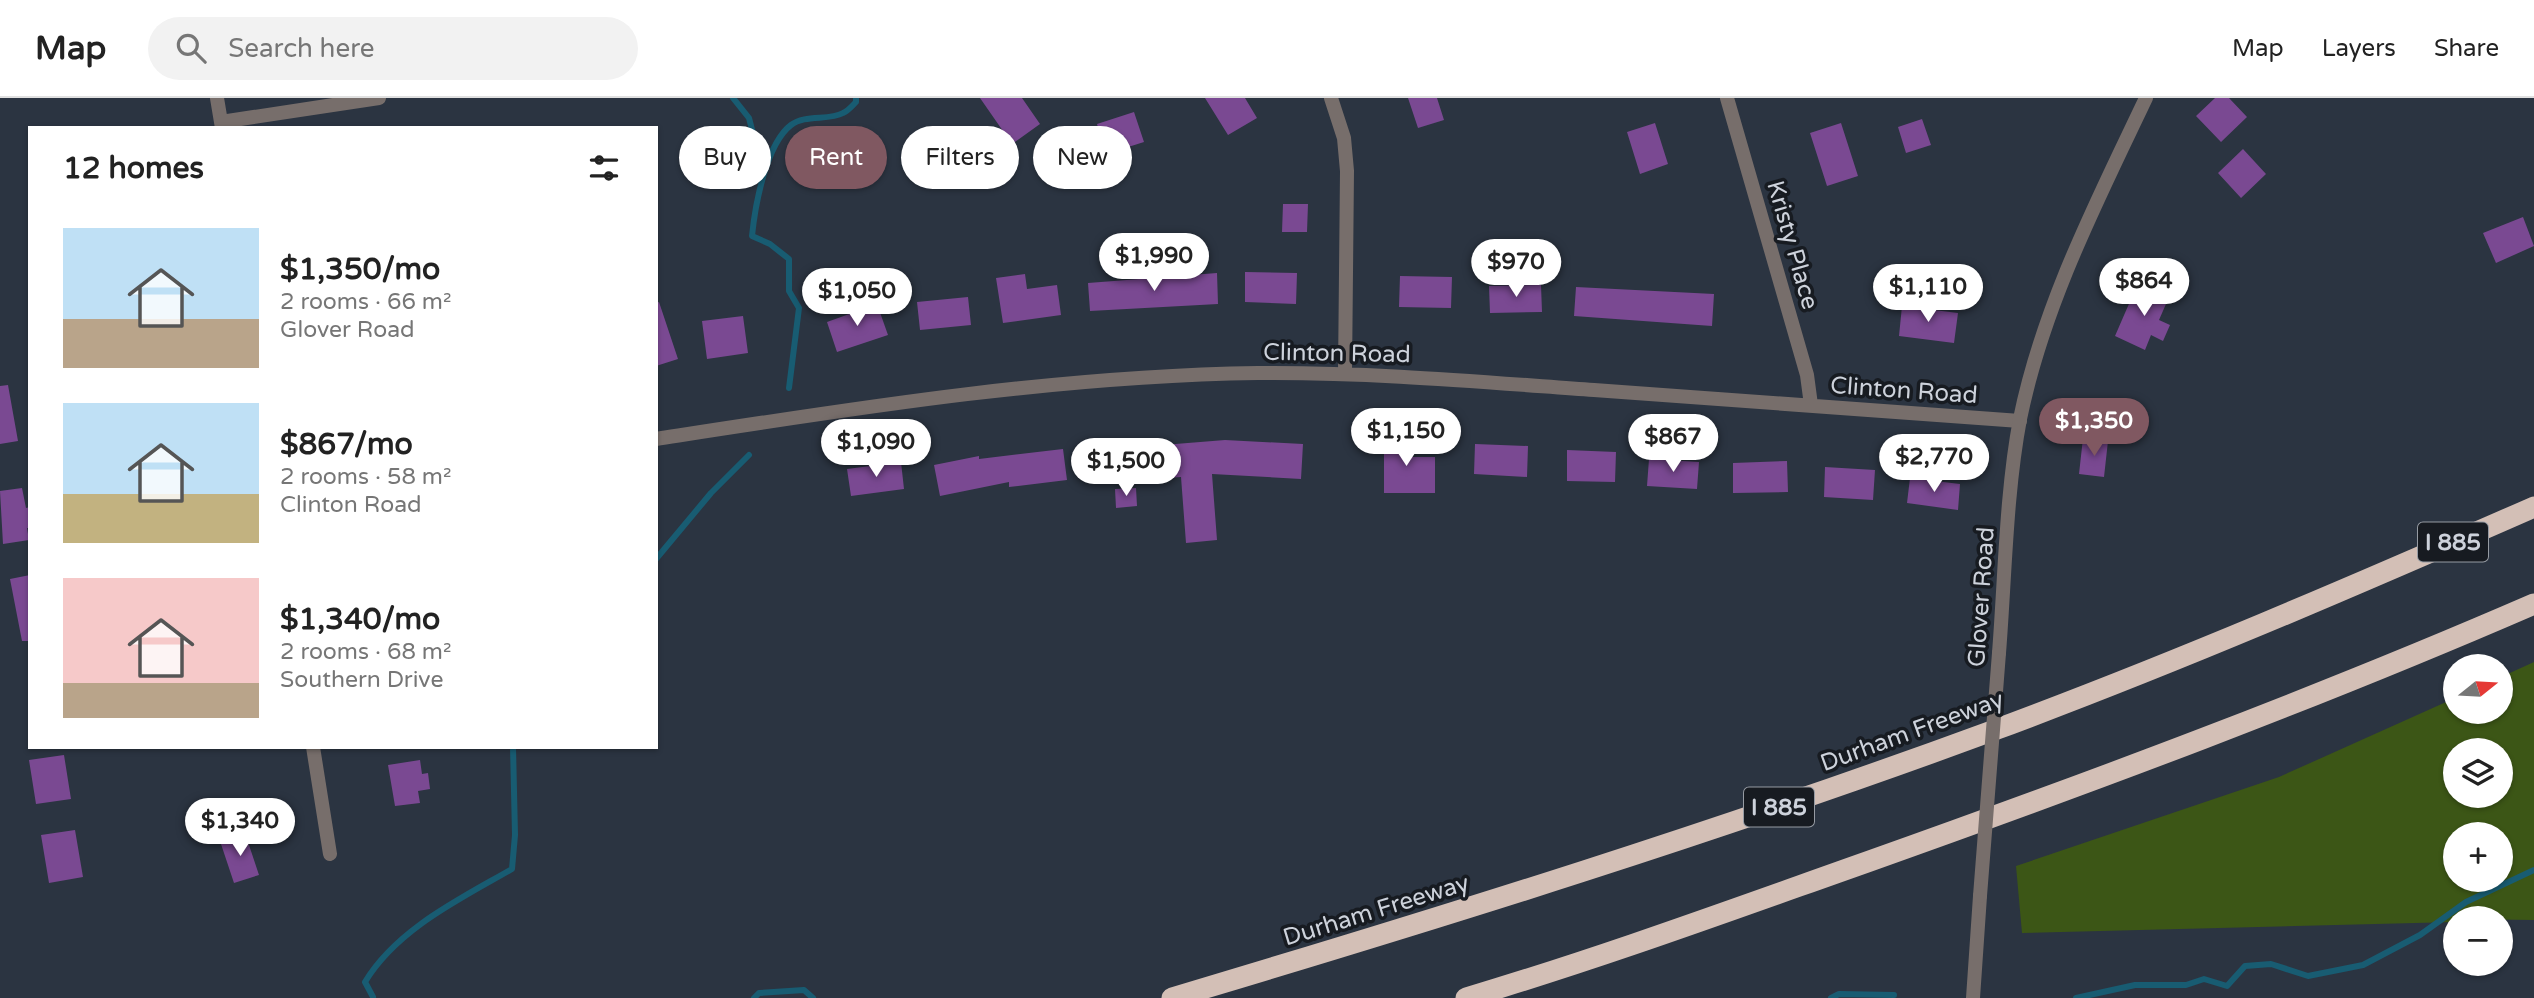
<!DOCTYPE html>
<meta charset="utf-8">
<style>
body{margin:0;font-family:"Varela Round",sans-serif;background:#f2f2f2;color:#222;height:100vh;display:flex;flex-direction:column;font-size:26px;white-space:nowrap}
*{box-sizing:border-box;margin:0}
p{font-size:23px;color:#767676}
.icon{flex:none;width:38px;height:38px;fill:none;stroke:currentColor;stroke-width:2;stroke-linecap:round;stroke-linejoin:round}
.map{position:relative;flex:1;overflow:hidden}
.side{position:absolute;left:28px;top:28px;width:630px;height:623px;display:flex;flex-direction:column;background:#fff;border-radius:0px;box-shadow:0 2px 5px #0004}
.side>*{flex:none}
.banner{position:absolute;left:679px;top:28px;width:665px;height:63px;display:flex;gap:14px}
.needle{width:46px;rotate:72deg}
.tools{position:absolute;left:2443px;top:556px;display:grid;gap:14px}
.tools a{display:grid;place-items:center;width:70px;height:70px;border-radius:50%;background:#fff;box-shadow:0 2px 5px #0004;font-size:35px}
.price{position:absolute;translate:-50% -60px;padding:0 16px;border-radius:24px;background:#fff;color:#222;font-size:23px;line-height:46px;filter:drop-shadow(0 2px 4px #0008)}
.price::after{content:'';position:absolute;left:50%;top:42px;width:21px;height:16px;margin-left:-10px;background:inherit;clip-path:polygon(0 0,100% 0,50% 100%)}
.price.active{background:#805861;color:#fff}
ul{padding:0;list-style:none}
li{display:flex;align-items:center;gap:21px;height:175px;padding:0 35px}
li span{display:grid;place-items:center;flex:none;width:196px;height:140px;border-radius:0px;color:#555}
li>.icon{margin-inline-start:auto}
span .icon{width:84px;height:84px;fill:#fffc;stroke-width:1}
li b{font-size:30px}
h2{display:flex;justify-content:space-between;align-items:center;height:84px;padding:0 35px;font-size:30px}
.chip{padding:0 24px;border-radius:32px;background:#fff;box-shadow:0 2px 5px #0004;font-size:24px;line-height:63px}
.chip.active{background:#805861;color:#fff}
header{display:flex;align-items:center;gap:42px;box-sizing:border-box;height:98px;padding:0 35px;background:#fff;border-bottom:2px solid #e0e0e0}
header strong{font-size:33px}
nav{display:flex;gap:38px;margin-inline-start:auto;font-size:24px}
.search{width:490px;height:63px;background:#f2f2f2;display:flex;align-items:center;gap:18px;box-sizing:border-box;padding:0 24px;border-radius:38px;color:#767676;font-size:26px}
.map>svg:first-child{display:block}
.green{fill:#3c5616;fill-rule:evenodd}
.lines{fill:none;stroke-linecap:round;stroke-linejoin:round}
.stream{stroke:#185c72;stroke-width:6}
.building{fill:#7a4992}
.minor{stroke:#776e6b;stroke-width:14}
.tertiary{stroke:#776e6b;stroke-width:14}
.motorway{stroke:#d3bfb6;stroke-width:21}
.tertiary-bridge{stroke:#776e6b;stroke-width:14}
.labels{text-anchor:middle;stroke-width:7;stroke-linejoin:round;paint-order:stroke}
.shield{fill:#171b21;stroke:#969ba3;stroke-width:2}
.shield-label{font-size:23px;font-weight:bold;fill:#cdd2db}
.street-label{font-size:24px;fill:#cdd2db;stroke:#171b21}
</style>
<header>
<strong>Map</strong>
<div class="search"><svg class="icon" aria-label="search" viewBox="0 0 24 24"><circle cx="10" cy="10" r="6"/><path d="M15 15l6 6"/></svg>Search here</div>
<nav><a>Map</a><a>Layers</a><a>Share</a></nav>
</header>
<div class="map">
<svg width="2534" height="900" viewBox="0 0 2534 900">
<rect width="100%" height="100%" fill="#2b3441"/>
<path class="green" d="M 2534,564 L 2534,822 L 2455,821 L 2455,824 L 2022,835 L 2016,768 L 2279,679 L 2455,600 L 2455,614 L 2501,614 L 2501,579 ZM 2455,653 L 2501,653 L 2501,698 L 2455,698 ZM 2455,737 L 2501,737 L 2501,782 L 2455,782 Z"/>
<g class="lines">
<path class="stream" d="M 733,0 L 749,20 L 763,74
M 789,290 L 799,210 L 789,193 L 789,161 L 770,146 L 752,138 C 755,108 766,46 791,27 C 805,16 829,23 843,15 C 848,13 852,8 856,4 L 856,0
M 656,461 L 711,395 L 749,357
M 373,899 L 365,884 C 397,831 460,801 512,771 L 515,737 L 513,649
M 754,900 L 759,895 L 804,892 L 813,900
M 1831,900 L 1839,896 L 1894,897
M 2076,900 L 2135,887 L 2186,887 L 2204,881 L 2227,888 L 2245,868 L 2271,866 L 2308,878 L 2363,867 L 2420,837 L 2466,804 L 2534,772"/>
</g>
<path class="building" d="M 980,0 L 1022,0 L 1040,26 L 1012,46 Z
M 1205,0 L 1245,0 L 1257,20 L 1228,37 Z
M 1408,0 L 1437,0 L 1444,22 L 1418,30 Z
M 2215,0 L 2229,0 L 2247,19 L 2221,44 L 2196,18 Z
M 1134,14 L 1144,44 L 1106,56 L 1097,26 Z
M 1922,21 L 1931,47 L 1906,55 L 1898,29 Z
M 1655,25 L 1668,66 L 1640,76 L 1627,34 Z
M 1841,25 L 1858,78 L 1827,88 L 1810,35 Z
M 2243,51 L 2266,76 L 2241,100 L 2218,75 Z
M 1283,106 L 1308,106 L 1307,134 L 1282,134 Z
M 2523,119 L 2534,148 L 2496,165 L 2483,135 Z
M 1245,174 L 1297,175 L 1296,206 L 1245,204 Z
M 1217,175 L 1218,206 L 1090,213 L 1088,185 Z
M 1025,176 L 1027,191 L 1057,187 L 1061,217 L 1003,225 L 996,180 Z
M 1400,178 L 1452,179 L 1451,210 L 1399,209 Z
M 2138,185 L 2169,199 L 2159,222 L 2170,227 L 2163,243 L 2151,237 L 2145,252 L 2115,238 Z
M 1541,187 L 1542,214 L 1490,215 L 1489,188 Z
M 1576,189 L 1714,196 L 1712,228 L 1574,218 Z
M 968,199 L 971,227 L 920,232 L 917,204 Z
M 659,204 L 678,261 L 656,268 L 656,205 Z
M 877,206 L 888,237 L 837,254 L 827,224 Z
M 1902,208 L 1958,215 L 1954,245 L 1899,238 Z
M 743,218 L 748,255 L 707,261 L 702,223 Z
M 8,287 L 18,343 L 0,346 L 0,288 Z
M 1384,336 L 1411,336 L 1411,359 L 1435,359 L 1435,395 L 1384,395 Z
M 2083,340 L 2108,343 L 2104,379 L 2079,376 Z
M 1225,342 L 1303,346 L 1301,381 L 1212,376 L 1217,442 L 1186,445 L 1181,379 L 1166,380 L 1163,347 Z
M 1475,346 L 1528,348 L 1527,379 L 1474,376 Z
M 1063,351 L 1067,382 L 1009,389 L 1009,384 L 940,398 L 934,367 L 979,358 L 979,361 Z
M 1567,352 L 1616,354 L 1615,384 L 1567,383 Z
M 1649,361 L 1699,364 L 1697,391 L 1647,388 Z
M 1787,363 L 1788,394 L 1733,395 L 1733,365 Z
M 901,364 L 904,391 L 851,398 L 847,371 Z
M 1825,369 L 1875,372 L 1873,402 L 1824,399 Z
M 1910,380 L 1960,386 L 1958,412 L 1907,405 Z
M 22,390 L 26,410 L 30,409 L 30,430 L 27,430 L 29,442 L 3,446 L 0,393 Z
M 1136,390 L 1137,408 L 1116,410 L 1115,391 Z
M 30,477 L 30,543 L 22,543 L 10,481 Z
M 64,657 L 71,701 L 36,706 L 29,662 Z
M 420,662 L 422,676 L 428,675 L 430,691 L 418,693 L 420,705 L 395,708 L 388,667 Z
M 75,732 L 83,779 L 49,785 L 41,737 Z
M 245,735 L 259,777 L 234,785 L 220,743 Z"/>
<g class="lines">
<path class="minor" d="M 217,0 L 222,30
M 1331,0 L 1344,40 L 1347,73 L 1345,276
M 1727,0 L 1807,277 L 1811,307
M 221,24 L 379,0
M 656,341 C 856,310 1055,278 1258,275 C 1370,274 1482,284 1594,292 C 1736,303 1878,314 2020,323
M 313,649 L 330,756"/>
<path class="tertiary" d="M 1999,555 C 2005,479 2006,395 2020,321 C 2043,208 2097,103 2146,0
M 1973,900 L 1980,798"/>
<path class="motorway" d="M 1172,900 C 1447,818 1720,733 1989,634 C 2173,566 2354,488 2534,409
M 1466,900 C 1601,860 1734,811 1867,764 C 2092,684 2315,601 2534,506"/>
<path class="tertiary-bridge" d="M 1980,798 L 1999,555"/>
</g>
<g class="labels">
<g class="shield">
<rect x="2418" y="424.5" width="70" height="39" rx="5"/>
<rect x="1744" y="689.5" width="70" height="39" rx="5"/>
</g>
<g class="shield-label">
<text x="2453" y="452">I 885</text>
<text x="1779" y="717">I 885</text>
</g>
<g class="street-label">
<text transform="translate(1793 147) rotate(74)" y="8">Kristy Place</text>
<text transform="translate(1337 255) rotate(1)" y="8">Clinton Road</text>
<text transform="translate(1904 292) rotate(4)" y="8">Clinton Road</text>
<text transform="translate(1981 499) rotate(-86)" y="8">Glover Road</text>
<text transform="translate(1912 633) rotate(-20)" y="8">Durham Freeway</text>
<text transform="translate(1376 812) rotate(-17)" y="8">Durham Freeway</text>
</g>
</g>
</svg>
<div class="tools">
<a><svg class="needle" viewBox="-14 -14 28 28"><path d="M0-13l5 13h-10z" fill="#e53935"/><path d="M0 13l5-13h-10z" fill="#767676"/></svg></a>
<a><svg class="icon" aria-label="layers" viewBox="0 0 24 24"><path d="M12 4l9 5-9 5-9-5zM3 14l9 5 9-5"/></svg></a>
<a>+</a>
<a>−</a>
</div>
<b class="price" style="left:1154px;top:195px">$1,990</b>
<b class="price" style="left:1516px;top:201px">$970</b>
<b class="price" style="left:2144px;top:220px">$864</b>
<b class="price" style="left:1928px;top:226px">$1,110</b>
<b class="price" style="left:857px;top:230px">$1,050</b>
<b class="price active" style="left:2094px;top:360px">$1,350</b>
<b class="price" style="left:1406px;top:370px">$1,150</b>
<b class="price" style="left:1673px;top:376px">$867</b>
<b class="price" style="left:876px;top:381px">$1,090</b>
<b class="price" style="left:1934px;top:396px">$2,770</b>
<b class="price" style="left:1126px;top:400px">$1,500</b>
<b class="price" style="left:240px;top:760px">$1,340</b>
<div class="banner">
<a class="chip">Buy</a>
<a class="chip active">Rent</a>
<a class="chip">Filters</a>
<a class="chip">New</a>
</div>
<section class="side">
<h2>12 homes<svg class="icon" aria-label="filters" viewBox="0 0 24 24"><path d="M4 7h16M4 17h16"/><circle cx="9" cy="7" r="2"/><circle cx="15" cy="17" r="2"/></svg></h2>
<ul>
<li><span style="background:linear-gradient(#bfe0f5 65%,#b9a48a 0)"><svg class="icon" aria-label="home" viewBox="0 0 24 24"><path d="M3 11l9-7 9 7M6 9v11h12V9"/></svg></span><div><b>$1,350/mo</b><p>2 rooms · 66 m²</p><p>Glover Road</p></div></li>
<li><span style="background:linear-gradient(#bfe0f5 65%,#c2b280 0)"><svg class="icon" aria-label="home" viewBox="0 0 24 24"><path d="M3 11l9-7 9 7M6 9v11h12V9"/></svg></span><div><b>$867/mo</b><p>2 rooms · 58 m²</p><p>Clinton Road</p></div></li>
<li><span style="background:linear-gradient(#f6c9c9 75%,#b9a48a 0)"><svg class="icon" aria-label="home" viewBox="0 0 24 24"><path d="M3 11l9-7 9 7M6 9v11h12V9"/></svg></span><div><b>$1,340/mo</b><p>2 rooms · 68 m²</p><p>Southern Drive</p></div></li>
</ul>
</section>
</div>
